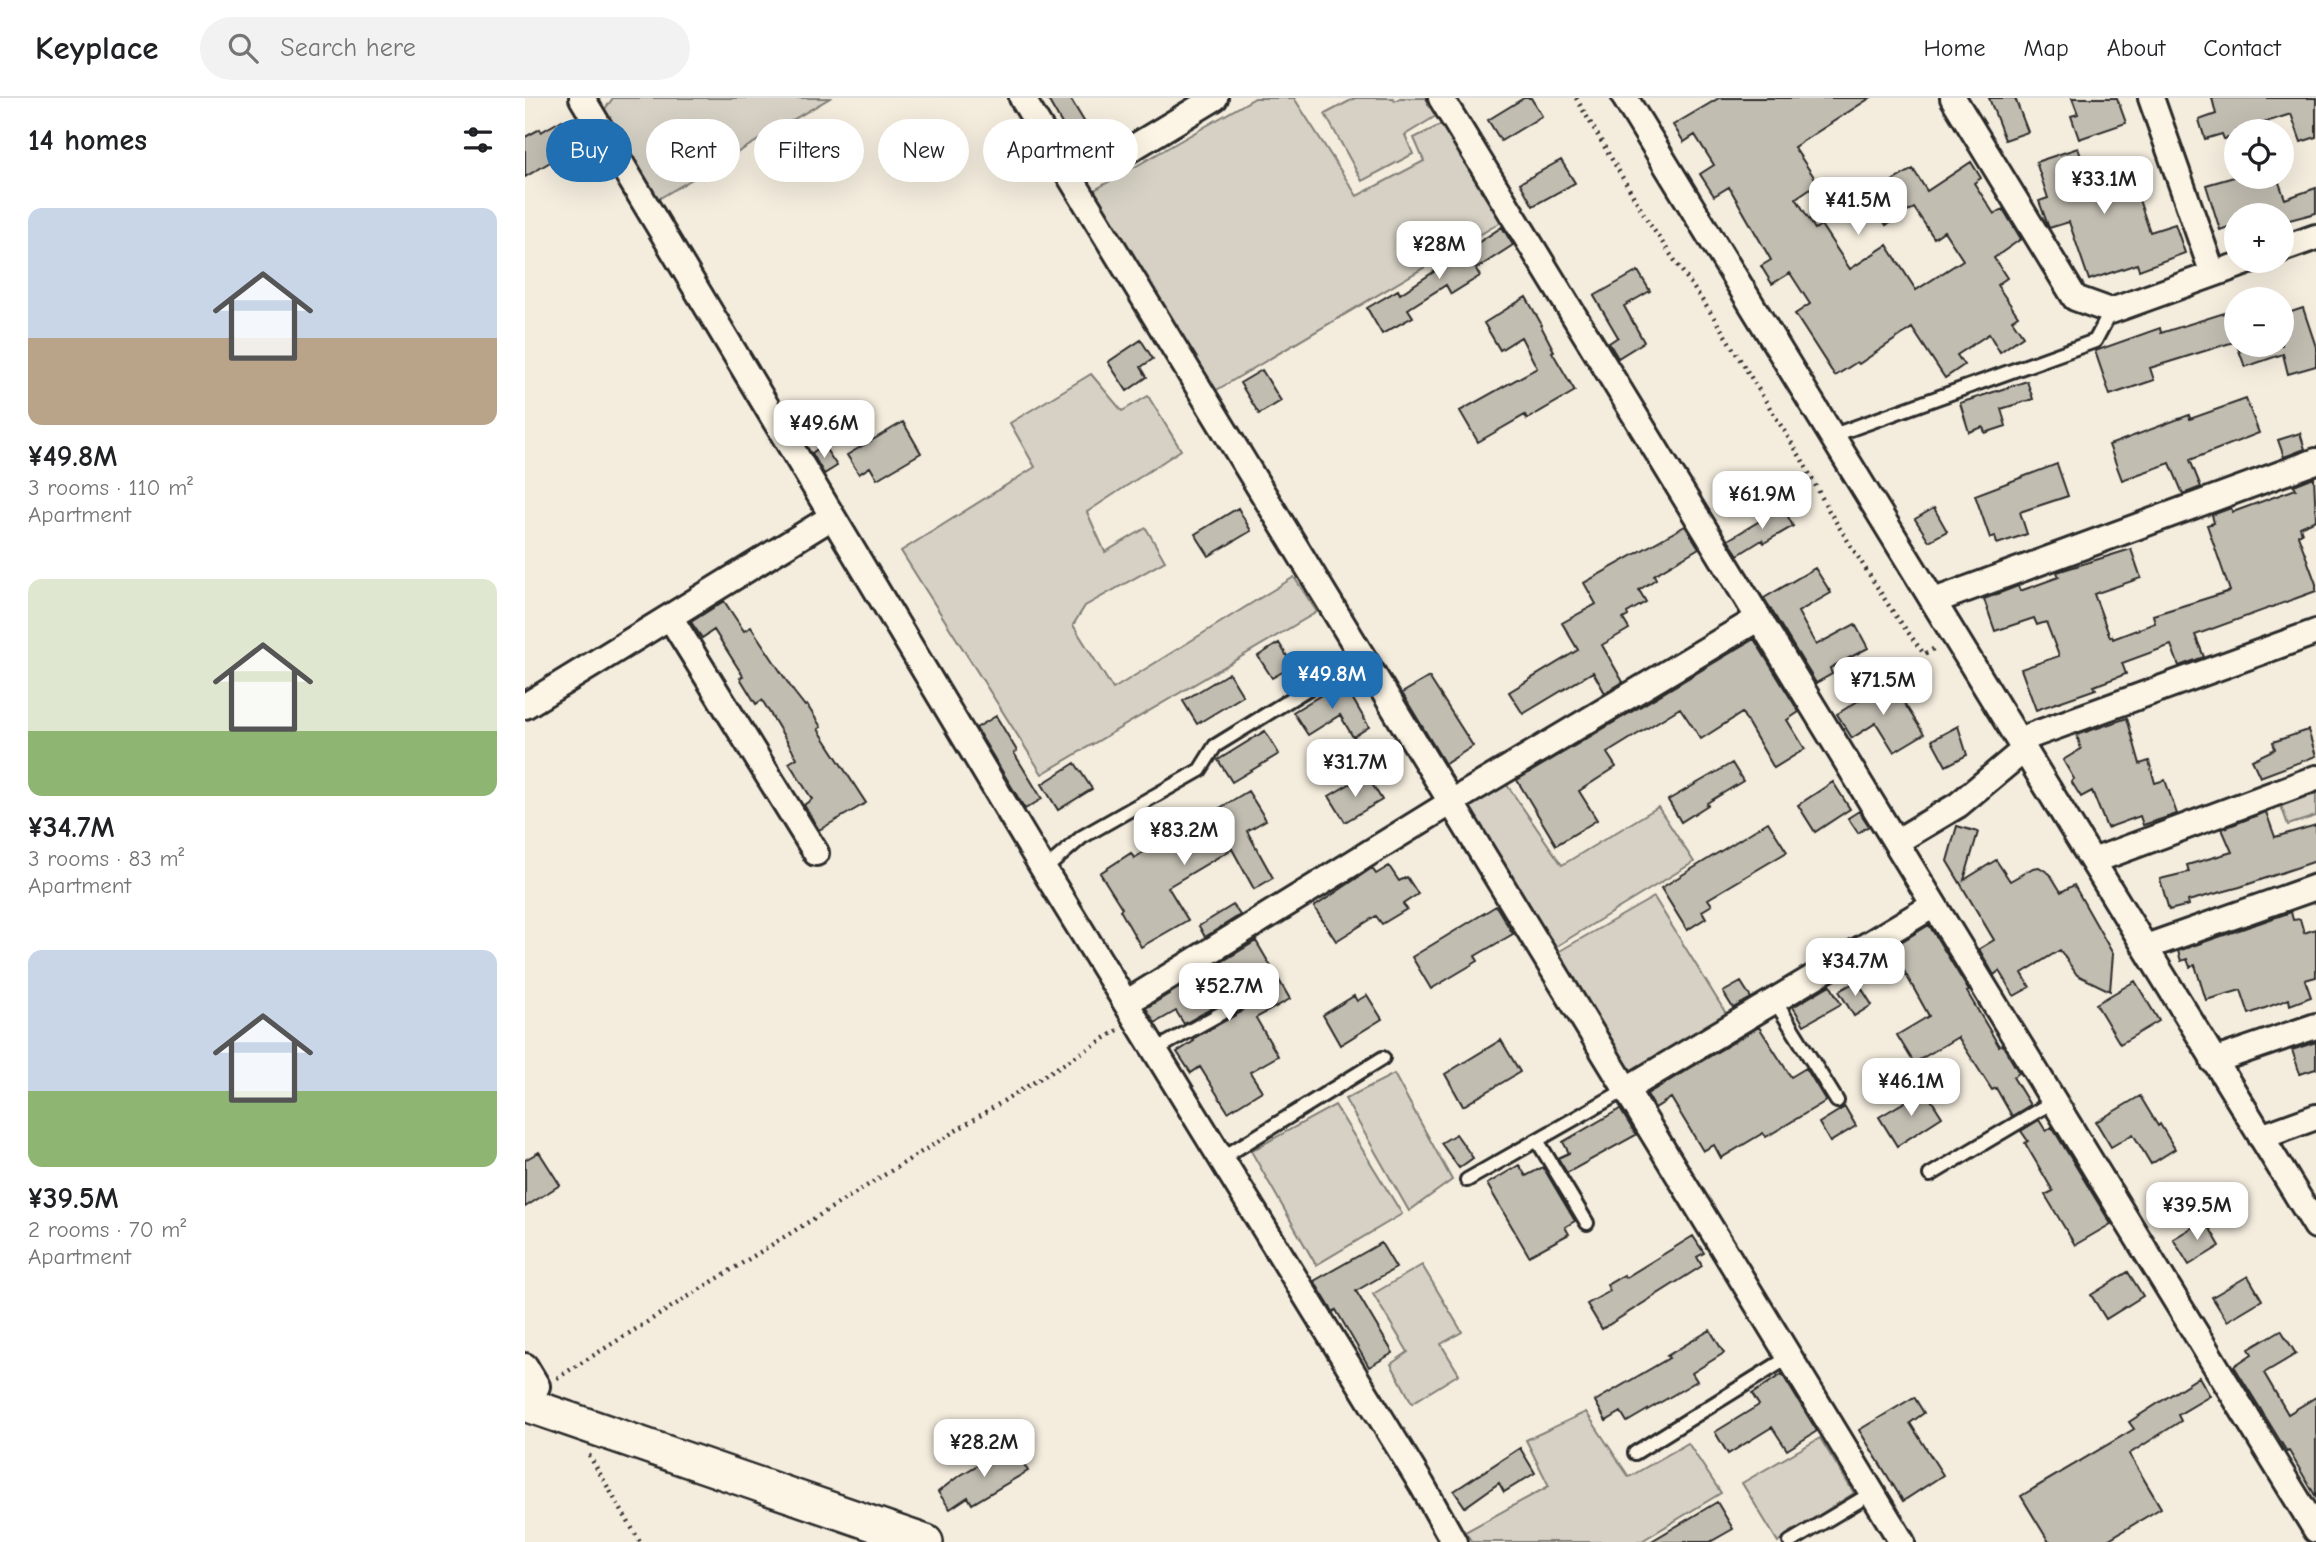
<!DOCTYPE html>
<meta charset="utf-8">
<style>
body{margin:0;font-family:"Comic Neue",sans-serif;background:#f2f2f2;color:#202124;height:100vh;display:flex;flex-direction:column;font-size:26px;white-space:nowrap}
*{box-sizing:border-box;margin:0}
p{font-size:23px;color:#757577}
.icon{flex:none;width:38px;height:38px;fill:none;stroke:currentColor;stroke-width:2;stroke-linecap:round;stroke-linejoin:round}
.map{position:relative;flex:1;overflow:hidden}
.panel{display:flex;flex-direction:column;background:#fff;width:525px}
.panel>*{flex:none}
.guide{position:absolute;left:21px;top:21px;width:665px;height:63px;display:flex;gap:14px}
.buttons{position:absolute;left:1699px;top:21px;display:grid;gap:14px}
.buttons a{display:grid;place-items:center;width:70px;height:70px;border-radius:50%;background:#fff;box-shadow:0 7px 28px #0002;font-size:35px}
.price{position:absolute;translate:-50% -60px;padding:0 16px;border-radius:14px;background:#fff;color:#222;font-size:23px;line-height:46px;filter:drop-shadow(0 2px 4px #0008)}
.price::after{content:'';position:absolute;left:50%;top:42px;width:21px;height:16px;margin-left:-10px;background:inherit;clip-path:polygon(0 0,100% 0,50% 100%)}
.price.active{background:#1f6fb2;color:#fff}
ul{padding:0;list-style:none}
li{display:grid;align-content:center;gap:14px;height:371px;padding:0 28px}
li span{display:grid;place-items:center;height:217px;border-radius:14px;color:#555}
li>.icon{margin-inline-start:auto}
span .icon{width:126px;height:126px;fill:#fffc;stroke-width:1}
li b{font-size:30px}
h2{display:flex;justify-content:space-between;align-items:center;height:84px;padding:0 28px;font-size:30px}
.chip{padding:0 24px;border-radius:32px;background:#fff;box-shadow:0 7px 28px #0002;font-size:24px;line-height:63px}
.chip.active{background:#1f6fb2;color:#fff}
header{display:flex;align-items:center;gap:42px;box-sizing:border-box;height:98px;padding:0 35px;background:#fff;border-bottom:2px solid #e0e0e0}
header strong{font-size:33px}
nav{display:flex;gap:38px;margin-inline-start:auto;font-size:24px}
.search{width:490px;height:63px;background:#f2f2f2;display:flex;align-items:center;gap:18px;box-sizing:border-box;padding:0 24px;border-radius:38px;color:#757577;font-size:26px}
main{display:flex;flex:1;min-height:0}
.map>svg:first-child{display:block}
.green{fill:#d6d1c4;stroke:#807e78;stroke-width:2}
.building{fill:#c2bdb1;stroke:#2b2b2b;stroke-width:2}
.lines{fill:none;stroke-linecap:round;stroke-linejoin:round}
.lane-casing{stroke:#2b2b2b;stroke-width:18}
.street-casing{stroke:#2b2b2b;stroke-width:30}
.secondary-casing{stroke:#2b2b2b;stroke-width:38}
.path{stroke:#2b2b2b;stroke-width:4.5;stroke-dasharray:2 5;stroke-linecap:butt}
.lane{stroke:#fcf5e5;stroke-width:12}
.street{stroke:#fcf5e5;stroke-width:24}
.secondary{stroke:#fcf5e5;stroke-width:33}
</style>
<header>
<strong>Keyplace</strong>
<div class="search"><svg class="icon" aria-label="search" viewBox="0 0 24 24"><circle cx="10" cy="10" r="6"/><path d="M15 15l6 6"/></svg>Search here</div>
<nav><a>Home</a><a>Map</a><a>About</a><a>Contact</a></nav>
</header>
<main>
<section class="panel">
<h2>14 homes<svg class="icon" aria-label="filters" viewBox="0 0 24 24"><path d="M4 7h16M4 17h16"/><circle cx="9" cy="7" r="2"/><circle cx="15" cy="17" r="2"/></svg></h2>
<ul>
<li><span style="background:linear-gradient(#c9d6e8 60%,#b9a48a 0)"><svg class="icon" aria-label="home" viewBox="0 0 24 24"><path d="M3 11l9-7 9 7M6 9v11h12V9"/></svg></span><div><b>¥49.8M</b><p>3 rooms · 110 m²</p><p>Apartment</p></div></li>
<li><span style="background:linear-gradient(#dfe7d0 70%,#8fb573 0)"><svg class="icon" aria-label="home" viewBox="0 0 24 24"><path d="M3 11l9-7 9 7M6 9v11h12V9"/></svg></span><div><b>¥34.7M</b><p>3 rooms · 83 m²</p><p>Apartment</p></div></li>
<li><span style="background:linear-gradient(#c9d6e8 65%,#8fb573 0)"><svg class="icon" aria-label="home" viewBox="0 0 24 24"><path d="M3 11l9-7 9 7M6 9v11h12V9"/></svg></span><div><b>¥39.5M</b><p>2 rooms · 70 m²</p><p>Apartment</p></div></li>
</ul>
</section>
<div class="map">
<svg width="1791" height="1444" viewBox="0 0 1791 1444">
<rect width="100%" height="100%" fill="#f4edde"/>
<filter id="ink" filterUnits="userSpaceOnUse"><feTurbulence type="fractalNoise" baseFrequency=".0143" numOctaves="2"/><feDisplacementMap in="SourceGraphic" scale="14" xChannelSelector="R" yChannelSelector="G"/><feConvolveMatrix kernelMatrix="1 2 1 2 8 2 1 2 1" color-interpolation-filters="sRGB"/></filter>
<g filter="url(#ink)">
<path class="green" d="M 88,0 L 305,0 L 130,103 L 77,15 Z
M 730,0 L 769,0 L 832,98 L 899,63 L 889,40 L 917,26 L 978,123 L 690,293 L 566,94 Z
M 830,0 L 868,0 L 870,3 L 875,0 L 901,0 L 911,18 L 880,37 L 888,56 L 837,83 L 800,16 Z
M 566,276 L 597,313 L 623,298 L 656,352 L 562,414 L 580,454 L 621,430 L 640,463 L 560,508 L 548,527 L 588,591 L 769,479 L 792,514 L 517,676 L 376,453 L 510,369 L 485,325 Z
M 980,684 L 1037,767 L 1133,709 L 1169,764 L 1027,851 L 938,711 Z
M 1791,689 L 1791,718 L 1763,727 L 1754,702 Z
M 1129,799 L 1205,922 L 1105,980 L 1031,855 Z
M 869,976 L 927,1082 L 884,1113 L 820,1001 Z
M 810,1007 L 877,1116 L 791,1167 L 726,1053 Z
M 897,1167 L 937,1234 L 916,1246 L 934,1276 L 887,1305 L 866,1266 L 883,1254 L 848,1196 Z
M 1061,1314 L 1104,1379 L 1163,1345 L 1196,1395 L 1115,1444 L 947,1444 L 940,1434 L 1024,1388 L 1001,1342 Z
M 1295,1340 L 1329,1395 L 1253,1444 L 1217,1385 Z"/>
<path class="building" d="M 522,0 L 545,0 L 569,40 L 547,53 L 532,29 L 537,26 Z
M 999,0 L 1006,0 L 1017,18 L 976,43 L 963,22 Z
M 1194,0 L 1345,0 L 1269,49 L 1293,85 L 1271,100 L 1290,131 L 1296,127 L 1325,171 L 1362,147 L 1391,192 L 1438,162 L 1419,133 L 1409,140 L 1389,110 L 1361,127 L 1343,97 L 1388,71 L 1402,93 L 1446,64 L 1456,80 L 1449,85 L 1469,116 L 1478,111 L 1496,141 L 1469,160 L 1482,180 L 1472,187 L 1493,218 L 1487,222 L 1498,238 L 1475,254 L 1464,236 L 1432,257 L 1439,267 L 1420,280 L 1387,230 L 1334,266 L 1332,264 L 1310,278 L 1270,216 L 1285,206 L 1265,175 L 1247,186 L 1236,168 L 1246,162 L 1204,89 L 1189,98 L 1175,76 L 1189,67 L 1170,37 L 1159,44 L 1148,27 Z
M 1464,0 L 1490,0 L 1503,34 L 1480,42 Z
M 1547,0 L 1592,0 L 1601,25 L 1554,41 L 1546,18 L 1553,16 Z
M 1687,0 L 1791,0 L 1791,39 L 1776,44 L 1766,16 L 1731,27 L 1732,31 L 1712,33 L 1712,38 L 1699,41 L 1697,36 L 1680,41 L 1674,22 L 1691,16 Z
M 37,22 L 47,39 L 27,51 L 32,60 L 0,79 L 0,39 L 15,31 L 16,34 Z
M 1553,50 L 1565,84 L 1616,67 L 1623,89 L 1611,93 L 1625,134 L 1650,126 L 1660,155 L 1614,172 L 1612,166 L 1564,182 L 1544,124 L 1524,130 L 1514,103 L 1523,100 L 1511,64 Z
M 1036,62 L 1050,85 L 1008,108 L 995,85 Z
M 1709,79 L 1752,79 L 1760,101 L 1791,90 L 1791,115 L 1757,124 L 1757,117 L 1712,117 L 1712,126 L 1695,132 L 1681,87 Z
M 977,129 L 988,147 L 951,171 L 955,178 L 926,196 L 921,187 L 883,211 L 888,219 L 857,236 L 842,210 L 873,192 L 875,196 Z
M 1113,173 L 1125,193 L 1099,208 L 1119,244 L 1093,260 L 1084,245 L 1093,239 L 1069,198 Z
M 1001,199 L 1017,227 L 1016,228 L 1029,253 L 1027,254 L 1050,293 L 1002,321 L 1000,317 L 953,344 L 935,313 L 1012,270 L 996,239 L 975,252 L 959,225 Z
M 1778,210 L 1791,249 L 1791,268 L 1763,276 L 1758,256 L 1720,269 L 1712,247 L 1757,247 L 1757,217 Z
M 1712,211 L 1712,243 L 1625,270 L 1629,282 L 1585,297 L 1570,253 L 1635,230 L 1636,235 Z
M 616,242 L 628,261 L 616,269 L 622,279 L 602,293 L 583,264 Z
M 737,272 L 756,303 L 734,316 L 715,285 Z
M 1502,283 L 1508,301 L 1476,311 L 1481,328 L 1460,335 L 1458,329 L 1444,334 L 1435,305 Z
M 1721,301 L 1734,335 L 1665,362 L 1676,389 L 1658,396 L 1645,365 L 1597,382 L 1584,347 L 1664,317 L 1665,321 Z
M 378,324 L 396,355 L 352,381 L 345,369 L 334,376 L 322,357 Z
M 1775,335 L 1780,351 L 1759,359 L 1753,342 Z
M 298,347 L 312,368 L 299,376 L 287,355 Z
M 1532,366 L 1543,398 L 1495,414 L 1502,436 L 1472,446 L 1470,438 L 1465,440 L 1450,397 Z
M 1789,379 L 1791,422 L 1775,429 L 1777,435 L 1773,437 L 1791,486 L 1791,493 L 1670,537 L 1679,559 L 1654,568 L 1646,547 L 1597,565 L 1601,576 L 1569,588 L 1571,591 L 1511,612 L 1496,571 L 1534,558 L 1521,524 L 1512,527 L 1509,520 L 1470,533 L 1459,501 L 1493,488 L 1495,493 L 1534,479 L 1532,474 L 1606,451 L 1616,480 L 1569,496 L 1585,539 L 1587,538 L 1588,541 L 1630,525 L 1628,517 L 1705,493 L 1682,427 L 1689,425 L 1687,417 L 1706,410 L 1708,414 L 1771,391 L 1769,387 Z
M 1258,409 L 1268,428 L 1239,445 L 1237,442 L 1213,457 L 1203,442 Z
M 713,410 L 726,433 L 684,458 L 670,436 Z
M 1409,410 L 1422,433 L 1404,443 L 1390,421 Z
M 1160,428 L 1174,450 L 1129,477 L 1131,481 L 1114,492 L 1121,504 L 1102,515 L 1103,518 L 1098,521 L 1104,531 L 1077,547 L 1098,584 L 1080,595 L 1068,574 L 998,616 L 984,594 L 1053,552 L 1037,525 L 1071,506 L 1059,485 Z
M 1290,470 L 1306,495 L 1273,514 L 1291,547 L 1330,526 L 1343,550 L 1305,570 L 1307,576 L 1291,585 L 1239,500 Z
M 199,503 L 219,533 L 226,529 L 269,594 L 280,608 L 282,607 L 296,629 L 293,631 L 341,705 L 294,732 L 279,707 L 287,701 L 264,665 L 272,660 L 237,602 L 231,606 L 215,580 L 218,578 L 189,532 L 177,540 L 166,524 Z
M 1229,541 L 1274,614 L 1262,622 L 1280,651 L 1249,670 L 1217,615 L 1176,641 L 1155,610 L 1082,655 L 1091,669 L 1054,693 L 1072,722 L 1031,747 L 992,682 Z
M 754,545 L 768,568 L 747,580 L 733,558 Z
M 704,575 L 718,598 L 672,626 L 658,603 Z
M 904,579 L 948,648 L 920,666 L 877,595 Z
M 1365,583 L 1399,636 L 1369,654 L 1351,625 L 1327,640 L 1312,616 Z
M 818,584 L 844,629 L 828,639 L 815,617 L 783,637 L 768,614 Z
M 471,618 L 492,653 L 489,655 L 517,701 L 500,711 L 451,630 Z
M 1602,620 L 1615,666 L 1624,663 L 1630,685 L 1640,682 L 1652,716 L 1618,727 L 1615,718 L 1582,730 L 1567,693 L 1556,699 L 1546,683 L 1549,681 L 1538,662 L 1556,651 L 1552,637 Z
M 1433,628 L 1442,657 L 1421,668 L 1407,642 Z
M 1783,632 L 1791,658 L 1735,679 L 1727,662 L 1750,651 L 1748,644 Z
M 740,633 L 754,656 L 707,684 L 693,662 Z
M 550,665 L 567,691 L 533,712 L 517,686 Z
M 1207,665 L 1218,683 L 1182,705 L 1183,707 L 1156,724 L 1143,702 Z
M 833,681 L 836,686 L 844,681 L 857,702 L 820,724 L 804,698 Z
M 1308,684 L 1325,711 L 1290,734 L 1273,707 Z
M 723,693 L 741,722 L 722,733 L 748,780 L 729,791 L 707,751 L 643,789 L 663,822 L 616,849 L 595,812 L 597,810 L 575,775 L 606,755 L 609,760 L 654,731 L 655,734 Z
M 1334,713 L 1344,728 L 1333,735 L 1323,720 Z
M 1741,714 L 1750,739 L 1791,727 L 1791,763 L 1715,789 L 1663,803 L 1664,807 L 1644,812 L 1635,781 L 1664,774 L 1662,767 L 1707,754 L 1697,731 Z
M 1243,724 L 1262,754 L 1183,801 L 1187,807 L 1177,813 L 1181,820 L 1162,832 L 1136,790 Z
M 1432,728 L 1453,734 L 1439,782 L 1471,762 L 1485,783 L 1508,770 L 1514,769 L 1525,776 L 1536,794 L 1549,787 L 1588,856 L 1585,893 L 1552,877 L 1535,852 L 1497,875 L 1505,889 L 1489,898 L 1474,873 L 1469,877 L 1454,851 L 1469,842 L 1422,763 Z
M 864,768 L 874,783 L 882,779 L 893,796 L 878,806 L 882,811 L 857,826 L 851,818 L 811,843 L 789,809 L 847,770 L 851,776 Z
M 708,807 L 715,817 L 680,839 L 674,828 Z
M 971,808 L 988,836 L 950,858 L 953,863 L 906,891 L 887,859 Z
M 1766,814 L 1768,822 L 1775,821 L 1779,835 L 1791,831 L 1791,879 L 1780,882 L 1786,899 L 1765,907 L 1764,901 L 1724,916 L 1716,892 L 1681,902 L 1670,867 L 1665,869 L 1662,861 L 1656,863 L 1653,853 Z
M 1404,827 L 1444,893 L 1442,894 L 1474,948 L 1477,946 L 1494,975 L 1488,979 L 1505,1007 L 1487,1018 L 1471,990 L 1467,992 L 1433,939 L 1389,965 L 1372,937 L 1404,918 L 1379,873 L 1362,883 L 1348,861 Z
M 731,843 L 765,901 L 731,920 L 753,958 L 725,974 L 737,993 L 703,1014 L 675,969 L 666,975 L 652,954 L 669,943 L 667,941 L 716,914 L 720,908 L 718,902 L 712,898 L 707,899 L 659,926 L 651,913 L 630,925 L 621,910 Z
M 1332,883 L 1347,907 L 1329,918 L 1314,893 Z
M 1610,883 L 1634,923 L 1595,946 L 1571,906 Z
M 1216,884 L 1226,900 L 1208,910 L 1198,894 Z
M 1305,887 L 1316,906 L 1279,927 L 1268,909 Z
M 842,897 L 857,921 L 815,947 L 798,917 L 829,898 L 832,903 Z
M 1234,929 L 1266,979 L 1281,970 L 1301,1003 L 1241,1039 L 1238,1035 L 1196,1060 L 1189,1047 L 1178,1053 L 1146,1000 L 1130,1010 L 1122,996 Z
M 976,942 L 995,974 L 938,1008 L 920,976 Z
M 1791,944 L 1791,971 L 1775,976 L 1767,952 Z
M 1400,992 L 1417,1019 L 1372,1048 L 1354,1019 Z
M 1615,998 L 1633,1028 L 1635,1026 L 1650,1051 L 1626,1066 L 1608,1036 L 1586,1049 L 1571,1024 Z
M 1320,1009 L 1331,1028 L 1305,1044 L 1294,1025 Z
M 1095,1011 L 1111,1037 L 1042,1075 L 1033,1060 L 1044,1055 L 1038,1044 Z
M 1514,1022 L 1521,1033 L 1527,1029 L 1586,1126 L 1550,1147 L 1520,1097 L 1528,1093 L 1500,1045 L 1503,1043 L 1496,1033 Z
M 931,1036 L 948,1060 L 934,1070 L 916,1045 Z
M 14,1054 L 35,1087 L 0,1109 L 0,1062 Z
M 994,1067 L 1001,1078 L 1018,1069 L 1050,1123 L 1040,1129 L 1044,1136 L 1004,1158 L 962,1086 Z
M 1680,1122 L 1695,1148 L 1664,1167 L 1648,1141 Z
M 1168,1138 L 1179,1155 L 1172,1159 L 1177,1168 L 1077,1231 L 1062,1206 L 1085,1193 L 1082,1187 L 1099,1177 L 1100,1180 Z
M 856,1145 L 871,1170 L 831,1193 L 868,1255 L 844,1269 L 811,1212 L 808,1214 L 789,1183 Z
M 1603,1174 L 1618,1198 L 1581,1221 L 1566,1197 Z
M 1723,1178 L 1737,1202 L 1702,1223 L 1687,1199 Z
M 1185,1232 L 1199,1255 L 1167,1275 L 1172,1283 L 1102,1324 L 1096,1314 L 1081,1323 L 1070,1303 L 1144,1260 L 1142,1258 Z
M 1756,1232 L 1771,1256 L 1739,1275 L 1763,1316 L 1791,1299 L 1791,1399 L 1764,1353 L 1762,1354 L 1709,1268 L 1727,1256 L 1724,1251 Z
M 1257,1276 L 1292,1333 L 1262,1352 L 1247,1329 L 1203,1356 L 1190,1334 L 1234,1307 L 1227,1296 Z
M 1674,1279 L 1685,1298 L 1653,1317 L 1656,1323 L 1604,1356 L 1636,1410 L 1579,1444 L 1524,1444 L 1496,1398 L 1609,1331 L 1604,1324 Z
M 1389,1299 L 1399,1315 L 1385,1325 L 1418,1377 L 1378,1403 L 1334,1332 Z
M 995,1350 L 1010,1375 L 979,1394 L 974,1385 L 940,1409 L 929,1393 Z
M 490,1352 L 503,1373 L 447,1406 L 443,1399 L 425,1411 L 413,1394 L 431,1380 L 476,1353 L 479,1359 Z
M 1192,1404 L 1208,1431 L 1185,1444 L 1125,1444 Z"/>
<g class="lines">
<defs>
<path id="lane" d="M 1306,338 L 1570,243 L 1586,213
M 519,772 L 557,739 L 675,672 L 690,648 L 836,558
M 1250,903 L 1312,1003
M 630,952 L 711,907
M 1012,1042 L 1062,1125
M 697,1060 L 858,960
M 1405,1077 L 1529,1003
M 942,1082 L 1100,992
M 1110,1355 L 1264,1259
M 1265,1444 L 1347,1395"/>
<path id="street" d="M 57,0 L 519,772 L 897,1387 L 929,1444
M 497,0 L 1377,1444
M 916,0 L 1791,1432
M 1100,0 L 1791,1128
M 1428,0 L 1550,200 L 1586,213 L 1725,163
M 1626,0 L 1688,176
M 604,52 L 690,0
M 1757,151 L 1791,139
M 1409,503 L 1791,363
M 145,519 L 291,755
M 0,608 L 307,419
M 1494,642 L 1791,534
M 1371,744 L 1433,707 L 1500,651
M 1568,763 L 1791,680
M 1621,849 L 1791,789
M 601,905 L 925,705 L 1234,520
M 1688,963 L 1791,928
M 1100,992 L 1409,807
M 1736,1039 L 1791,1019
M 0,1268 L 12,1288 L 3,1307"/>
<path id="secondary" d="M 0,1306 L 401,1444"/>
</defs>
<use href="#lane" class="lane-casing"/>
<use href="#street" class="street-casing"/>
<use href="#secondary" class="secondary-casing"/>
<path class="path" d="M 1051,0 L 1126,128 L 1188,218 L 1276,360 L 1304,413 L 1366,511 L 1399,556 L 1412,549
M 32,1280 L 593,932
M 64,1357 L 115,1444"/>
<use href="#lane" class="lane"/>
<use href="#street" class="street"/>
<use href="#secondary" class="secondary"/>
</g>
</g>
</svg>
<div class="buttons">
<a><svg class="icon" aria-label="locate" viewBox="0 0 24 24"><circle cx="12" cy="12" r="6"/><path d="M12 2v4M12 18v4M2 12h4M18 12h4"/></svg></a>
<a>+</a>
<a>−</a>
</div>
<b class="price" style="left:1579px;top:118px">¥33.1M</b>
<b class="price" style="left:1333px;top:139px">¥41.5M</b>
<b class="price" style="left:914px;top:183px">¥28M</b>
<b class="price" style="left:299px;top:362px">¥49.6M</b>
<b class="price" style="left:1237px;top:433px">¥61.9M</b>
<b class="price active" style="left:807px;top:613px">¥49.8M</b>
<b class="price" style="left:1358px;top:619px">¥71.5M</b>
<b class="price" style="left:830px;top:701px">¥31.7M</b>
<b class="price" style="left:659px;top:769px">¥83.2M</b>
<b class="price" style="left:1330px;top:900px">¥34.7M</b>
<b class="price" style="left:704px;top:925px">¥52.7M</b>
<b class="price" style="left:1386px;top:1020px">¥46.1M</b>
<b class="price" style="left:1672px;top:1144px">¥39.5M</b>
<b class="price" style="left:459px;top:1381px">¥28.2M</b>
<div class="guide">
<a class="chip active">Buy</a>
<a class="chip">Rent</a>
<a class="chip">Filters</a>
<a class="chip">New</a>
<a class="chip">Apartment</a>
</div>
</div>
</main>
